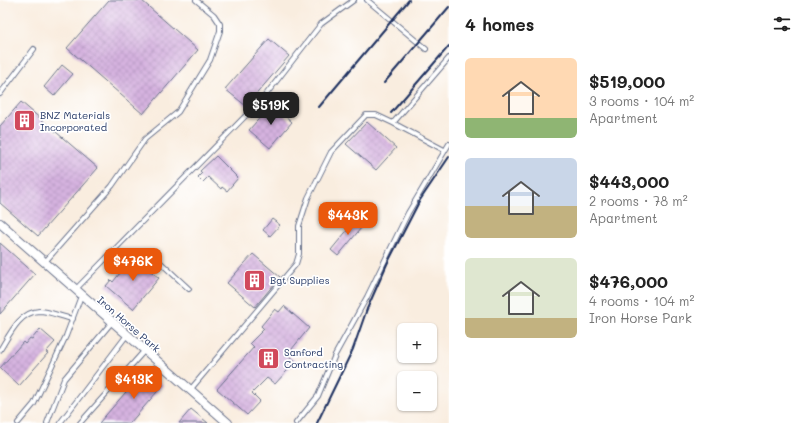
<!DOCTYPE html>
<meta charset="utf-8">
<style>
body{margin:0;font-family:Mali,sans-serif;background:#f6f6f6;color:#222;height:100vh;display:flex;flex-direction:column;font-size:15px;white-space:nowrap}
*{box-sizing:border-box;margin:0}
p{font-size:13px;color:#767676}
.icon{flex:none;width:22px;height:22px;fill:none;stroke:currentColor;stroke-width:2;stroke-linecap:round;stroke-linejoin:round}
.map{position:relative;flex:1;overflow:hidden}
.side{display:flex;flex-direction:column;background:#fff;width:360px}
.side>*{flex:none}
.tools{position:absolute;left:397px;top:323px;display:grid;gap:8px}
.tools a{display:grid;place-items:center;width:40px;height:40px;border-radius:6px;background:#fff;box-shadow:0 1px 3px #0004;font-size:20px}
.price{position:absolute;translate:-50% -34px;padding:0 9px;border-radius:8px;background:#ea580c;color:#fff;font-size:13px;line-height:26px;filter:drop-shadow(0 1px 2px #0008)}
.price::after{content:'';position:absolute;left:50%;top:24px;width:12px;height:9px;margin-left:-6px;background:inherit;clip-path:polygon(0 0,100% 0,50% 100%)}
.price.active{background:#222;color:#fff}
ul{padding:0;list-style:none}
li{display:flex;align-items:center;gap:12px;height:100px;padding:0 16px}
li span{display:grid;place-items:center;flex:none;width:112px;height:80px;border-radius:6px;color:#555}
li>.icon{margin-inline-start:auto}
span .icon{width:48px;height:48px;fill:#fffc;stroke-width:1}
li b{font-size:17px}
h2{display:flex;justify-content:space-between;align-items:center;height:48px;padding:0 16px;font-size:17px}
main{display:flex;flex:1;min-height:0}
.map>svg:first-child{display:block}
.building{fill:url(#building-cross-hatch)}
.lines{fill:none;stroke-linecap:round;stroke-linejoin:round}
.lane-casing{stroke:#69728b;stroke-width:6}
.street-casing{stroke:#69728b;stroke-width:10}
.lane{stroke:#fff;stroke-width:4}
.street{stroke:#fff;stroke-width:8}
.rail{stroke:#1b2f5e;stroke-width:2}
.labels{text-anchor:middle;stroke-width:3.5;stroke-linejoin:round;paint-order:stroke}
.poi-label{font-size:10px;fill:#1b2f5e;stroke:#fff;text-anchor:start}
.street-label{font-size:10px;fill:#1b2f5e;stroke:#fff}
</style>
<main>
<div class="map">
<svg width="449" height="423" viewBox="0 0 449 423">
<defs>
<pattern id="building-cross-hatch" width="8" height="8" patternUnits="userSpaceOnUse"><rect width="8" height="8" fill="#d5b2df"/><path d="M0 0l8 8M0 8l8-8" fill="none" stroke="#b699c2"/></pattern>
</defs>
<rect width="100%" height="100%" fill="#fff"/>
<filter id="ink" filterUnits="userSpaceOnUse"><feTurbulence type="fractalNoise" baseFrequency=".025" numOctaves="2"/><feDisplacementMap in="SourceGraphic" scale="8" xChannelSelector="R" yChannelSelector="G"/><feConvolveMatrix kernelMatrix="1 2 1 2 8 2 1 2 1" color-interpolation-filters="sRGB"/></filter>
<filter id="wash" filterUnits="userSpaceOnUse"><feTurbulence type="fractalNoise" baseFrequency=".012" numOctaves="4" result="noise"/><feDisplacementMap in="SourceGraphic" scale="16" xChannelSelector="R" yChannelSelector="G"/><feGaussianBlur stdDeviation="0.9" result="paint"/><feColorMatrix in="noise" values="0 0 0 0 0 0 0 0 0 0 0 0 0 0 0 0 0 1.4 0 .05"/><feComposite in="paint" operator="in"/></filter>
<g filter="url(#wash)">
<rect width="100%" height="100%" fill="#f9eddf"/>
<g id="blocks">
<path class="building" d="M 109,0 L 141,0 L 198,50 L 143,114 L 67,48 Z
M 269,39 L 289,56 L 246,106 L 225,89 Z
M 62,65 L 73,74 L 54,96 L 44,87 Z
M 21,102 L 98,168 L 38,236 L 0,203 L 0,126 Z
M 272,104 L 292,122 L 270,148 L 249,130 Z
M 367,122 L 396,148 L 376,170 L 346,144 Z
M 216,156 L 238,178 L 227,191 L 222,187 L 221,189 L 208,177 L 203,182 L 198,177 L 202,173 L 200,171 Z
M 359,216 L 366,222 L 338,256 L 331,250 Z
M 272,219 L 280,225 L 270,236 L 263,230 Z
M 0,243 L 35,274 L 0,314 Z
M 253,254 L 280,277 L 255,307 L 227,283 Z
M 132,255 L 159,278 L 133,309 L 106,286 L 111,280 L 113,282 L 124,268 L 122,266 Z
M 284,306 L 309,328 L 287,355 L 296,361 L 275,384 L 267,378 L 252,393 L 260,401 L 247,415 L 217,389 L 254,347 L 250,343 L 264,329 L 261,326 L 275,309 L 279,312 Z
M 40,329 L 55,342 L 46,352 L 48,353 L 19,386 L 0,368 L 23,342 L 25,344 L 30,338 L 32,339 Z
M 145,370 L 163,385 L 130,423 L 99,423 Z
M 191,409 L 208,423 L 179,423 Z"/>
</g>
</g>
<g filter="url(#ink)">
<use href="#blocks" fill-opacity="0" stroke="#69728b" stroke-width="1"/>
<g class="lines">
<defs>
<path id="lane" d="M 367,0 L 426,49
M 0,94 L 34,49
M 393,123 L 444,150
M 44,263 L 112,186 L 145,139 L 178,112 L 210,60 L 220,31 L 220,24 L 214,15 L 196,0
M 161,263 L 189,289
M 75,290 L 264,97 L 321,24 L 354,0
M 0,350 C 9,336 19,312 39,311 C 49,311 62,317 73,319
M 190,390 L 296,264 L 299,254 L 299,226 L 308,198 L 331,152 L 366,115 L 376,115 L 393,123 L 449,58
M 18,423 L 34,404 L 66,336 L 81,296
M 47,423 L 64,379 L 112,322
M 60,423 L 127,335
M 80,423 L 145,350
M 296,423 L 318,396 L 335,355 L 367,297 L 408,213 L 449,144"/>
<path id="street" d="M 0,223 L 228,423"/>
</defs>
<use href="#lane" class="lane-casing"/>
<use href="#street" class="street-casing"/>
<use href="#lane" class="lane"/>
<use href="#street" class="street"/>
<path class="rail" d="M 384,83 L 449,7
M 319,107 L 409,0
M 391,113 L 449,46
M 317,423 L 353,349 L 367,309 L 387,264 L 420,200 L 449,157"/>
</g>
</g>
<defs>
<symbol id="building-square" viewBox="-11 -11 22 22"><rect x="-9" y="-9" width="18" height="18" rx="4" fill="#d1495b" stroke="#fff"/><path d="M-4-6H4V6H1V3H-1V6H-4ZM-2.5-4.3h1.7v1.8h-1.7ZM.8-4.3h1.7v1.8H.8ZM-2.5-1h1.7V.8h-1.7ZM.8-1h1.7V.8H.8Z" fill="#fff"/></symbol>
</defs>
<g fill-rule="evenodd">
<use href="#building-square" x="12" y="108" width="25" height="25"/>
<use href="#building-square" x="242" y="268" width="25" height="25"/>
<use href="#building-square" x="256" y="346" width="25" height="25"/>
</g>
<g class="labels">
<g class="poi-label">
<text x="40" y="119">BNZ Materials<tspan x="40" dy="12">Incorporated</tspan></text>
<text x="270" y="284">Bgt Supplies</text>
<text x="284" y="356">Sanford<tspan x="284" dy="12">Contracting</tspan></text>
</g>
<g class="street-label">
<text transform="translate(129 324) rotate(41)" y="4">Iron Horse Park</text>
</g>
</g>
</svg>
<div class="tools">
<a>+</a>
<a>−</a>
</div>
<b class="price active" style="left:271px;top:126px">$519K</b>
<b class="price" style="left:348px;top:236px">$443K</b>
<b class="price" style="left:133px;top:282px">$476K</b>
<b class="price" style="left:134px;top:400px">$413K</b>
</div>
<section class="side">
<h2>4 homes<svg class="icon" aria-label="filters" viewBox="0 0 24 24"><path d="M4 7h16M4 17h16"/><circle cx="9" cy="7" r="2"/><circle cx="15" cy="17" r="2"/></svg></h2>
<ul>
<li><span style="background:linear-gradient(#ffd9b3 75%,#8fb573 0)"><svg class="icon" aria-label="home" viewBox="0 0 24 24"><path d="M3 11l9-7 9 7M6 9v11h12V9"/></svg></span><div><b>$519,000</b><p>3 rooms · 104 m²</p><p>Apartment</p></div></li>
<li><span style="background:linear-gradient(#c9d6e8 60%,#c2b280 0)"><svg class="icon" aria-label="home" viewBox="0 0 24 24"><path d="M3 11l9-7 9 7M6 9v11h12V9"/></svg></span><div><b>$443,000</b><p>2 rooms · 78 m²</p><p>Apartment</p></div></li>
<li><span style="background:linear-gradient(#dfe7d0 75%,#c2b280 0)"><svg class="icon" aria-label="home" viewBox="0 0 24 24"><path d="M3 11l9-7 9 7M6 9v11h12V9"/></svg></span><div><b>$476,000</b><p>4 rooms · 104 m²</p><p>Iron Horse Park</p></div></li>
</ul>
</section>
</main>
